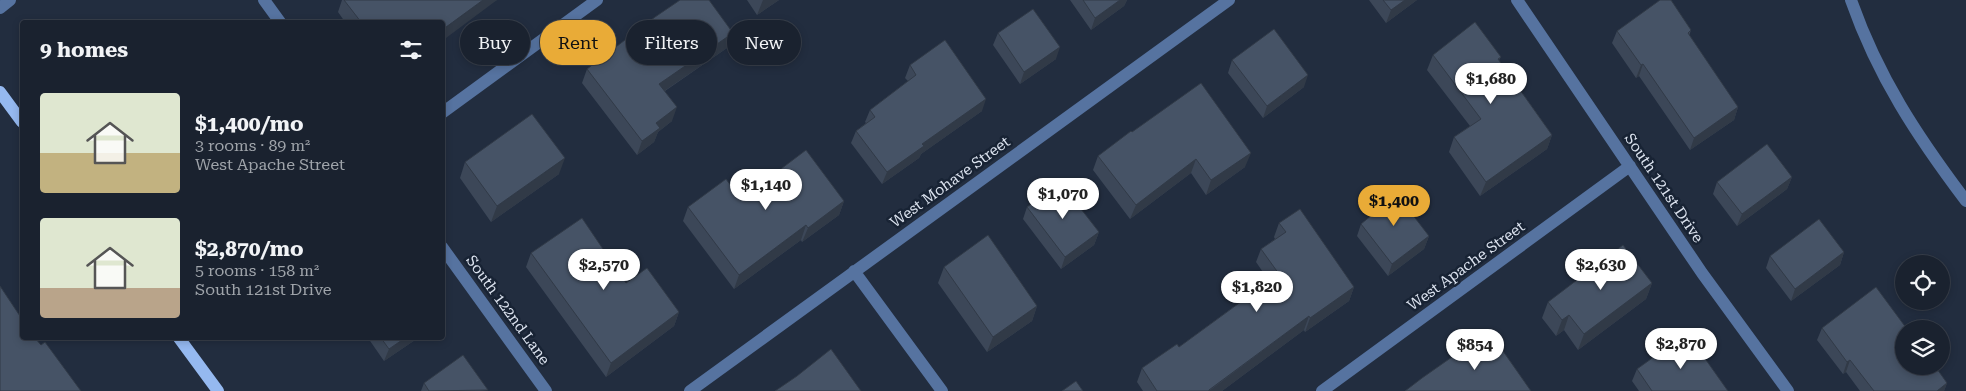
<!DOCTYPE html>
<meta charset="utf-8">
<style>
body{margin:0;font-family:"Roboto Serif",serif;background:#272f3b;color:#f1f3f6;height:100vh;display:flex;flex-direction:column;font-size:19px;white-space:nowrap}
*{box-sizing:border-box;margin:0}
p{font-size:16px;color:#9fa4aa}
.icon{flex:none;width:28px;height:28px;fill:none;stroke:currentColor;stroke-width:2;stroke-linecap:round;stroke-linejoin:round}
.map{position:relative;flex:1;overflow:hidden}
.sheet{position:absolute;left:20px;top:20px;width:425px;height:320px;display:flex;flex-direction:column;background:#1a222f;border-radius:5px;box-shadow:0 2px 8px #0003,0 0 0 1px #383f4b}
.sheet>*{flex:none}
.banner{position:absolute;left:460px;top:20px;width:475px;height:45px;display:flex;gap:10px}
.controls{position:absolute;left:1895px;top:255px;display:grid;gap:10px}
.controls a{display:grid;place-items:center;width:55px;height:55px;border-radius:50%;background:#1a222f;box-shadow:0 2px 8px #0003,0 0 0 1px #383f4b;font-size:25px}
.price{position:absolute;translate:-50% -42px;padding:0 11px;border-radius:18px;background:#fff;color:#222;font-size:16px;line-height:32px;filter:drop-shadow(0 1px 2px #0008)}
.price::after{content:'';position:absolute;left:50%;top:30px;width:15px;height:11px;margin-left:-8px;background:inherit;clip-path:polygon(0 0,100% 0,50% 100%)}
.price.current{background:#e9ab37;color:#111}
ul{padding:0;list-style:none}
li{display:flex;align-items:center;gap:15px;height:125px;padding:0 20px}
li span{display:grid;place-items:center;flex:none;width:140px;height:100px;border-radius:5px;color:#555}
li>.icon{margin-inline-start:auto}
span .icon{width:60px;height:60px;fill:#fffc;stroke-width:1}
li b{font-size:21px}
h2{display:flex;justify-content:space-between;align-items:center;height:60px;padding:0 20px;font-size:21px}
.pill{padding:0 18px;border-radius:22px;background:#1a222f;box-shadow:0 2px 8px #0003,0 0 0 1px #383f4b;font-size:18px;line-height:45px}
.pill.current{background:#e9ab37;color:#111}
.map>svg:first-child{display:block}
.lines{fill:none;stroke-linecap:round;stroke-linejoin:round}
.minor{stroke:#5673a0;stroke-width:12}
.major{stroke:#95b9f0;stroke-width:12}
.wall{fill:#3c4758}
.shaded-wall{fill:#313a47}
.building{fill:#465366;stroke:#313a47}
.labels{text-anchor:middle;stroke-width:5;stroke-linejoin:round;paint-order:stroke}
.street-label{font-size:15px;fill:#dce3ef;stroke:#182334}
</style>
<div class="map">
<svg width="1966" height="391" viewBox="0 0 1966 391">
<rect width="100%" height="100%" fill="#222d3f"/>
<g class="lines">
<path class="minor" d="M 264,0 L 280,22
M 1517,0 L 1702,273 L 1788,391
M 1851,0 C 1878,77 1917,136 1966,201
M 0,8 L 10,0
M 442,113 L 597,0
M 442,247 L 546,391
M 854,271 L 942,391
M 690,391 L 1229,0
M 1322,391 L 1630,166"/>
<path class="major" d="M 0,92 L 22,122
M 179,338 L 218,391"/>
</g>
<path class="wall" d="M 342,0 L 497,0 L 442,22 L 345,22 L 338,12 Z
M 747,0 L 779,0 L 757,15 Z
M 1070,0 L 1127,0 L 1124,6 L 1091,30 Z
M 1369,0 L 1417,0 L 1386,23 Z
M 1691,30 L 1689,36 L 1738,107 L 1734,120 L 1690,150 L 1639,76 L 1636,78 L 1612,43 L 1617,31 Z
M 733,33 L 727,48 L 665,91 L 672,121 L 658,132 L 654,142 L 637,155 L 582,83 L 587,69 Z
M 998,33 L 1056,59 L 1020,84 L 993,45 Z
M 1433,55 L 1501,57 L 1499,60 L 1552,135 L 1547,149 L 1480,196 L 1449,152 L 1454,137 L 1470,126 L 1427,70 Z
M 1232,60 L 1304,87 L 1263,118 L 1228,73 Z
M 910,65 L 982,111 L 921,154 L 919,158 L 882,184 L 851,143 L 856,131 L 866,123 L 865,122 L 870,110 L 908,81 L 905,78 Z
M 1132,132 L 1245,167 L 1206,195 L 1191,173 L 1130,219 L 1093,170 L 1098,156 Z
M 465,162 L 559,174 L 491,222 L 460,178 Z
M 1792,177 L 1787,189 L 1737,226 L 1713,194 L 1717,182 Z
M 741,199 L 844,201 L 839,215 L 802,242 L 801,240 L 734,289 L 683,221 L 688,207 Z
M 1373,203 L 1429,236 L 1424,249 L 1388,276 L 1357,236 L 1361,224 L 1370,217 L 1368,215 Z
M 1027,207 L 1099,232 L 1094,245 L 1061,269 L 1023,219 Z
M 1279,223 L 1354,287 L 1349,301 L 1305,332 L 1304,330 L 1222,391 L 1143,391 L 1137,382 L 1142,368 L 1179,347 L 1269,281 L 1256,262 L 1261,249 L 1275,239 L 1274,237 Z
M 1844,252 L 1840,265 L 1791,301 L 1766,268 L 1770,256 Z
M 531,253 L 626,283 L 679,312 L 674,326 L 606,377 L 526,267 Z
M 944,267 L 1037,306 L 1032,321 L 987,352 L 938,283 Z
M 1652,283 L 1646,299 L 1578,350 L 1564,330 L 1556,336 L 1542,318 L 1548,302 Z
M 1822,328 L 1947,383 L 1944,391 L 1860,391 L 1846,372 L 1843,374 L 1817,340 Z
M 368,338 L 418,338 L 384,361 Z
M 1637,369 L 1728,391 L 1639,391 L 1632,381 Z
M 424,383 L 488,391 L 421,391 Z"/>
<path class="shaded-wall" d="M 483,0 L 497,0 L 442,41 L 442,30 Z
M 763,0 L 779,0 L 757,15 Z
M 1120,0 L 1127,0 L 1124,6 L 1091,30 L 1095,18 Z
M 1405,0 L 1417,0 L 1386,23 L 1391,10 Z
M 733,33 L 727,48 L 654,98 L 659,84 Z
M 1060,47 L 1056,59 L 1020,84 L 1024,72 Z
M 1643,64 L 1639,76 L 1636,78 L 1641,65 Z
M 1308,75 L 1304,87 L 1263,118 L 1267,106 Z
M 986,99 L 982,111 L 921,154 L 919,158 L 882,184 L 887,172 L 922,144 Z
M 677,107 L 672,121 L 658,132 L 654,142 L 637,155 L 642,141 L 656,123 Z
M 1738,107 L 1734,120 L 1690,150 L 1694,138 Z
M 1552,135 L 1547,149 L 1480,196 L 1486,182 Z
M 1251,153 L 1245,167 L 1206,195 L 1211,180 Z
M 565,158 L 559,174 L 491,222 L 497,206 Z
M 1196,159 L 1191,173 L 1130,219 L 1136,205 Z
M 1792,177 L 1787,189 L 1737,226 L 1742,214 Z
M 844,201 L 839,215 L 802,242 L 808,228 Z
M 806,225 L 801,240 L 734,289 L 739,275 Z
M 1099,232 L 1094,245 L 1061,269 L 1065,257 Z
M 1429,236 L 1424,249 L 1388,276 L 1392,264 Z
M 1844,252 L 1840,265 L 1791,301 L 1795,289 Z
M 1652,283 L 1646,299 L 1578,350 L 1584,334 Z
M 1354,287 L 1349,301 L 1305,332 L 1310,318 Z
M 1037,306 L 1032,321 L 987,352 L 993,337 Z
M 679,312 L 674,326 L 606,377 L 611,363 Z
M 1569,315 L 1564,330 L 1556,336 L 1562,320 Z
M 1309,316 L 1304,330 L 1222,391 L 1209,391 Z
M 405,338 L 418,338 L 384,361 L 389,349 Z
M 1850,360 L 1846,372 L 1843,374 L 1847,362 Z
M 1947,383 L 1944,391 L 1937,391 Z"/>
<path class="building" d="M 344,0 L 483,0 L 442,30 L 442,22 L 361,22 Z
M 680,0 L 709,0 L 733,33 L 659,84 L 677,107 L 656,123 L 660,128 L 642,141 L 587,69 L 655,17 Z
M 1083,0 L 1120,0 L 1095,18 Z
M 1383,0 L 1405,0 L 1391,10 Z
M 1660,0 L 1671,0 L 1691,30 L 1688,33 L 1738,107 L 1694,138 L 1643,64 L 1641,65 L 1617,31 Z
M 1033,9 L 1060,47 L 1024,72 L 998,33 Z
M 1475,22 L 1501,57 L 1498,59 L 1552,135 L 1486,182 L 1454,137 L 1481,119 L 1433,55 Z
M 1274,29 L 1308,75 L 1267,106 L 1232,60 Z
M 945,40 L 986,99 L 922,144 L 924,146 L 887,172 L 856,131 L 875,117 L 870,110 L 916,75 L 910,65 Z
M 1201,83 L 1251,153 L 1211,180 L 1196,159 L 1136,205 L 1098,156 L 1131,131 L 1132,132 Z
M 532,114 L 565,158 L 497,206 L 465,162 Z
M 1767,144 L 1792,177 L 1742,214 L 1717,182 Z
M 806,150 L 844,201 L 808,228 L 806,225 L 739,275 L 688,207 L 726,179 L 741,199 Z
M 1060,182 L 1099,232 L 1065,257 L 1027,207 Z
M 1392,188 L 1429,236 L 1392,264 L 1361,224 L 1378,210 L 1373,203 Z
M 1300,209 L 1354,287 L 1310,318 L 1309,316 L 1209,390 L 1209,391 L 1157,391 L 1142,368 L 1177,344 L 1179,347 L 1279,274 L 1261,249 L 1286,232 L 1279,223 Z
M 582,218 L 626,283 L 647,268 L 679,312 L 611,363 L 531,253 Z
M 1819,219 L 1844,252 L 1795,289 L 1770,256 Z
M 988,235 L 1037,306 L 993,337 L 944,267 Z
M 1623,245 L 1652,283 L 1584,334 L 1569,315 L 1562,320 L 1548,302 Z
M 0,286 L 22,319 L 22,338 L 35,338 L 41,345 L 45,342 L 81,391 L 0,391 Z
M 1876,287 L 1907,329 L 1904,329 L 1904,366 L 1935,366 L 1947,383 L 1937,391 L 1874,391 L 1850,360 L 1847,362 L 1822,328 Z
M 1489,331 L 1531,391 L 1405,391 L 1422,378 Z
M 1687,333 L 1728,391 L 1652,391 L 1637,369 Z
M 381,338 L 405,338 L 389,349 Z
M 831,349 L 861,391 L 775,391 L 797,376 Z
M 463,355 L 488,390 L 429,391 L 424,383 Z
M 1076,381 L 1083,391 L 1062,391 Z"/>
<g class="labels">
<g class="street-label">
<text transform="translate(950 182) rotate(-36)" y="5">West Mohave Street</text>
<text transform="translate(1664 188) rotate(56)" y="5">South 121st Drive</text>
<text transform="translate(1466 266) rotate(-36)" y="5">West Apache Street</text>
<text transform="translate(508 310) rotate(54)" y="5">South 122nd Lane</text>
</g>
</g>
</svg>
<div class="controls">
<a><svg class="icon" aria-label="locate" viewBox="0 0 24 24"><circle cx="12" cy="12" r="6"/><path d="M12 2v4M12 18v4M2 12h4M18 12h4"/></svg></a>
<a><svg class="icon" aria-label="layers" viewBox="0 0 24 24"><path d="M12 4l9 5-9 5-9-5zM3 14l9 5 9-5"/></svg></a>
</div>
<b class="price" style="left:1491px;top:105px">$1,680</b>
<b class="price" style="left:766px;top:211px">$1,140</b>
<b class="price" style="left:1063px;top:220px">$1,070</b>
<b class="price current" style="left:1394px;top:227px">$1,400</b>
<b class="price" style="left:604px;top:291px">$2,570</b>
<b class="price" style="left:1601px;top:291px">$2,630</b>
<b class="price" style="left:1257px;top:313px">$1,820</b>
<b class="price" style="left:1681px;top:370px">$2,870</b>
<b class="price" style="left:1475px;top:371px">$854</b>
<div class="banner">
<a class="pill">Buy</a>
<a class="pill current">Rent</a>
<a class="pill">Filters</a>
<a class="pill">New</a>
</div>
<section class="sheet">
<h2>9 homes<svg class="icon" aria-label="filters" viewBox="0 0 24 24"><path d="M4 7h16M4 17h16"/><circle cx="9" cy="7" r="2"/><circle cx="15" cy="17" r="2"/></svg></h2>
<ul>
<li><span style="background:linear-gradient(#dfe7d0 60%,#c2b280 0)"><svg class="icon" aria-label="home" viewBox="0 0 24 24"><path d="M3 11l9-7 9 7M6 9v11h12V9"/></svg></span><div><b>$1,400/mo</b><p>3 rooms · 89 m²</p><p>West Apache Street</p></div></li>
<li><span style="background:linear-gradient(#dfe7d0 70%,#b9a48a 0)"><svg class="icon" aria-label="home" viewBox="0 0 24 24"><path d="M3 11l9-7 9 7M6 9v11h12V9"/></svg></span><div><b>$2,870/mo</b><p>5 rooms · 158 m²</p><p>South 121st Drive</p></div></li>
</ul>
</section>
</div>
